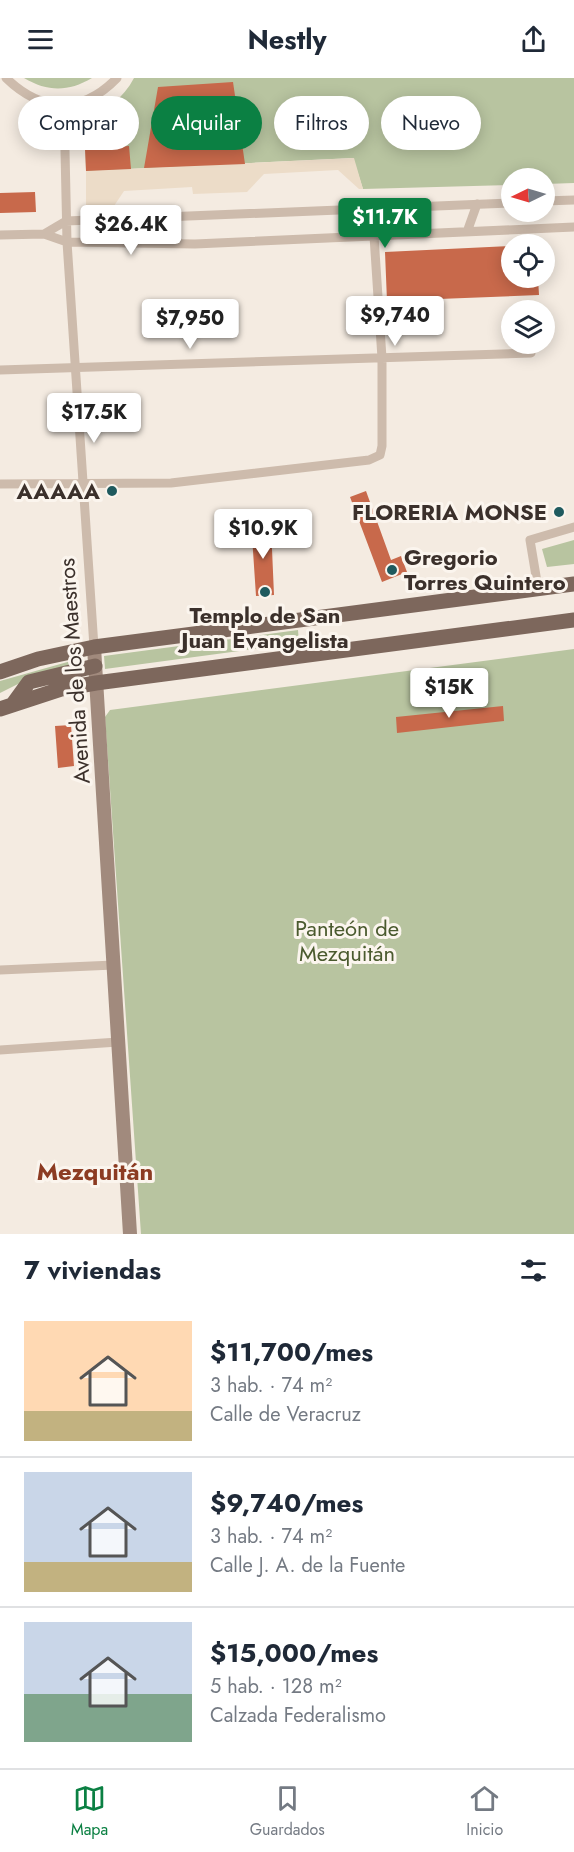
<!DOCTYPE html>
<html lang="es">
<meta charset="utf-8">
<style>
body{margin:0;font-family:Jost,sans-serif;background:#f2f2f3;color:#1f2937;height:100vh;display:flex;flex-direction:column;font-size:22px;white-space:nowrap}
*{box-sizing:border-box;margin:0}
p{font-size:20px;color:#747a83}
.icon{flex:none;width:33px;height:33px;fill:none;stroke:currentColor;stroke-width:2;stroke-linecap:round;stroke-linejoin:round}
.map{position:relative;height:1156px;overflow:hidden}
.drawer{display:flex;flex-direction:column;background:#fff;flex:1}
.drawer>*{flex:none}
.top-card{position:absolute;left:18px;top:18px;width:538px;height:54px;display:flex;gap:12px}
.needle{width:39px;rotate:265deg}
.fabs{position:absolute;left:501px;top:90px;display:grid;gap:12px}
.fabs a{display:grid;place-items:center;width:54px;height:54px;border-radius:50%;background:#fff;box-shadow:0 3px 15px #0003;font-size:30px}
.price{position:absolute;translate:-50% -51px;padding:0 14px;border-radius:6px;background:#fff;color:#222;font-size:20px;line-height:39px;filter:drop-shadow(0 2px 3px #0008)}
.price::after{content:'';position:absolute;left:50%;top:36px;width:18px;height:14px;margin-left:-9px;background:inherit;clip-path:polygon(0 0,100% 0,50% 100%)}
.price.current{background:#0b8043;color:#fff}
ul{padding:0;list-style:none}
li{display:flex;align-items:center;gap:18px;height:150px;padding:0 24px}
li+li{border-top:2px solid #e0e1e3}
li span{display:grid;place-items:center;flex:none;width:168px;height:120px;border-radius:0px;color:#555}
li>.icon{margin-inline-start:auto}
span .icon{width:72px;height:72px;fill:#fffc;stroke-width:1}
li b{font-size:26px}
h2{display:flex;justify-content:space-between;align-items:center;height:72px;padding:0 24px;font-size:26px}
.pill{padding:0 21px;border-radius:27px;background:#fff;box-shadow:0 3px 15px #0003;font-size:21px;line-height:54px}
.pill.current{background:#0b8043;color:#fff}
header{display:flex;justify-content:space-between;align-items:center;height:78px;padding:0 24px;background:#fff;font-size:27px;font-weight:700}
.tabs{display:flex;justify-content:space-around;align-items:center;height:84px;border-top:2px solid #e0e1e3;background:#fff;font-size:16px;color:#747a83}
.tabs a{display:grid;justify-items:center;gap:3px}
.tabs .current{color:#0b8043}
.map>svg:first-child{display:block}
.green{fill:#b8c4a0}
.plaza{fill:#ecdcc8}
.building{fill:#c8694b}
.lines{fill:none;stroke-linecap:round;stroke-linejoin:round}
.street{stroke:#cdbbac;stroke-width:9}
.secondary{stroke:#a18a7d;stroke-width:14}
.primary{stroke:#7d675c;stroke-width:15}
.poi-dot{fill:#1f5a5e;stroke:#fbf5ee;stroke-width:2}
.labels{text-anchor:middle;stroke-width:6;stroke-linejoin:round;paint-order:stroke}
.poi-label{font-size:22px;font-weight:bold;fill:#3b302b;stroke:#fbf5ee;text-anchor:end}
.street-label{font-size:22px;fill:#3b302b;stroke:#fbf5ee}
.park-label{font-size:22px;fill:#4a5a2e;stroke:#fbf5ee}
.neighbourhood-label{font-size:24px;font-weight:bold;fill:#8c3b22;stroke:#fbf5ee}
</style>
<header><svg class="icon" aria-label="menu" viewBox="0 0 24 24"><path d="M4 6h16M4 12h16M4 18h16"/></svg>Nestly<svg class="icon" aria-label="share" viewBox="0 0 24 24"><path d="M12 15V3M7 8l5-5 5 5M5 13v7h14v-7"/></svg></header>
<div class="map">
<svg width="574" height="1156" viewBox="0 0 574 1156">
<rect width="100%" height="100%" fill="#f4ebe1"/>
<path class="green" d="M 24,0 L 92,0 C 68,14 48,14 24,0 Z
M 134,0 L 574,0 L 574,105 L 545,106 L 544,100 L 512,100 L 511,107 L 363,111 L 353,80 L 86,93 L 85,43 C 106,32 123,21 134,0 Z
M 574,462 L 574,486 L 547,489 L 542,471 Z
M 298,552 L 299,565 L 105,591 L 104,578 Z
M 574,571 L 574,1156 L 141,1156 L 105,639 L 110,632 Z
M 71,583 L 72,590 L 30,600 L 0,615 L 0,603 Z"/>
<path class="plaza" d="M 354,80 L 363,111 L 359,111 L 338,92 L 264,96 L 247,114 L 193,116 L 192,109 L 124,113 L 114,128 L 86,129 L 86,93 Z"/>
<path class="building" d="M 233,4 L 245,86 L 144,90 L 158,9 Z
M 129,68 L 131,91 L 86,93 L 85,71 Z
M 35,114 L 36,134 L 0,135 L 0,115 Z
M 512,168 L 512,200 L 538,200 L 539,217 L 387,223 L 385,174 Z
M 366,413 L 391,482 L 401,478 L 407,494 L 382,504 L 350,419 Z
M 271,448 L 274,517 L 256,518 L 252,458 L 249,459 L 248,449 Z
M 503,628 L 504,643 L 397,655 L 396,639 Z
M 71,647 L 74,688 L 58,690 L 55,648 Z"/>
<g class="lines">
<path class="street" d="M 6,0 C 41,34 81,37 117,0
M 64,27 L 67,164 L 94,569
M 544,123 L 574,122
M 467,154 L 477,126
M 44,156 L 66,143 L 512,125
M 410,156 L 417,128
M 0,157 L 44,156 L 67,164 L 195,166 L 574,149
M 0,292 L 531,275
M 0,406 L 171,405 L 369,382 L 380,377 L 382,368 L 382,280 L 374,158
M 538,510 L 530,462 L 574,449
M 0,892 L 114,887
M 0,972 L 118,964"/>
<path class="secondary" d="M 94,569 L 130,1156"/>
<path class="primary" d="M 0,594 L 38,581 L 94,569 L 574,506
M 13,626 L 29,604 L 95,588
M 0,631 L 61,611 L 96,605 L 574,542"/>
</g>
<g class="poi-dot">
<circle cx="112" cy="413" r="6"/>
<circle cx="559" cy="434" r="6"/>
<circle cx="392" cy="492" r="6"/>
<circle cx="265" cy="514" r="6"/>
</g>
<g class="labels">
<g class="poi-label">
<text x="100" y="421">AAAAA</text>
<text x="547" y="442">FLORERIA MONSE</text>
<text x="404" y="487" text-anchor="start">Gregorio<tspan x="404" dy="25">Torres Quintero</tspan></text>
<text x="265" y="545" text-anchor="middle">Templo de San<tspan x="265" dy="25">Juan Evangelista</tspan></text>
</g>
<g class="street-label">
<text transform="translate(74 593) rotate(-94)" y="8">Avenida de los Maestros</text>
</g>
<g class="park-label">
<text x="347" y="858">Panteón de<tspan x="347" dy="25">Mezquitán</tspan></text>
</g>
<g class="neighbourhood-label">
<text x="95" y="1102">Mezquitán</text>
</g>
</g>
</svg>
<div class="fabs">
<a><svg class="needle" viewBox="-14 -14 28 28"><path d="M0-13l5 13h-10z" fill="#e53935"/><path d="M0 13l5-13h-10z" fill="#747a83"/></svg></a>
<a><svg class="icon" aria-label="locate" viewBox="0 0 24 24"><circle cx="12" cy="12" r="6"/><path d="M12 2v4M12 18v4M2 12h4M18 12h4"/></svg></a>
<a><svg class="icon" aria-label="layers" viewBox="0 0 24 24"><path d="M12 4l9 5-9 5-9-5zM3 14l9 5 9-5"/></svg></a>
</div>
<b class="price current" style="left:385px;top:171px">$11.7K</b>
<b class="price" style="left:131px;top:178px">$26.4K</b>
<b class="price" style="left:395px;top:269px">$9,740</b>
<b class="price" style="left:190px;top:272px">$7,950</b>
<b class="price" style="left:94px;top:366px">$17.5K</b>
<b class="price" style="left:263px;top:482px">$10.9K</b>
<b class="price" style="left:449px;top:641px">$15K</b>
<div class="top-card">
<a class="pill">Comprar</a>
<a class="pill current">Alquilar</a>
<a class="pill">Filtros</a>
<a class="pill">Nuevo</a>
</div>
</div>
<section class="drawer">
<h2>7 viviendas<svg class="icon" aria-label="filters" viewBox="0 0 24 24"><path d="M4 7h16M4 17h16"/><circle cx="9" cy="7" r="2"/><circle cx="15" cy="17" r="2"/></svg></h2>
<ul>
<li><span style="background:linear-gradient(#ffd9b3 75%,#c2b280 0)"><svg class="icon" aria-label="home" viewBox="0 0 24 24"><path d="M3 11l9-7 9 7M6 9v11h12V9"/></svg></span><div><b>$11,700/mes</b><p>3 hab. · 74 m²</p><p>Calle de Veracruz</p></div></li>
<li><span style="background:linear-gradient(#c9d6e8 75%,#c2b280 0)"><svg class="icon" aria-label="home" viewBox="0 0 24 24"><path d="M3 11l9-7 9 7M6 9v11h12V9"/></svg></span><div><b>$9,740/mes</b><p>3 hab. · 74 m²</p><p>Calle J. A. de la Fuente</p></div></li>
<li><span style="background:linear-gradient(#c9d6e8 60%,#7fa58c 0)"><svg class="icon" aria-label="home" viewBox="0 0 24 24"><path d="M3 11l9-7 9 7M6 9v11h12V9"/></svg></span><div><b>$15,000/mes</b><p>5 hab. · 128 m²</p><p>Calzada Federalismo</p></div></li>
</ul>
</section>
<nav class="tabs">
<a class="current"><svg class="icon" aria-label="map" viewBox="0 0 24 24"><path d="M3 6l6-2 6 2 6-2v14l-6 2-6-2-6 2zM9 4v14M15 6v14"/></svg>Mapa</a>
<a><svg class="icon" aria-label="saved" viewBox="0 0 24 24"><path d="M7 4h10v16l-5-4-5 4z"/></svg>Guardados</a>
<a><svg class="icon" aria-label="home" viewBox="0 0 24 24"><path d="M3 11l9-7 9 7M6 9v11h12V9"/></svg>Inicio</a>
</nav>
